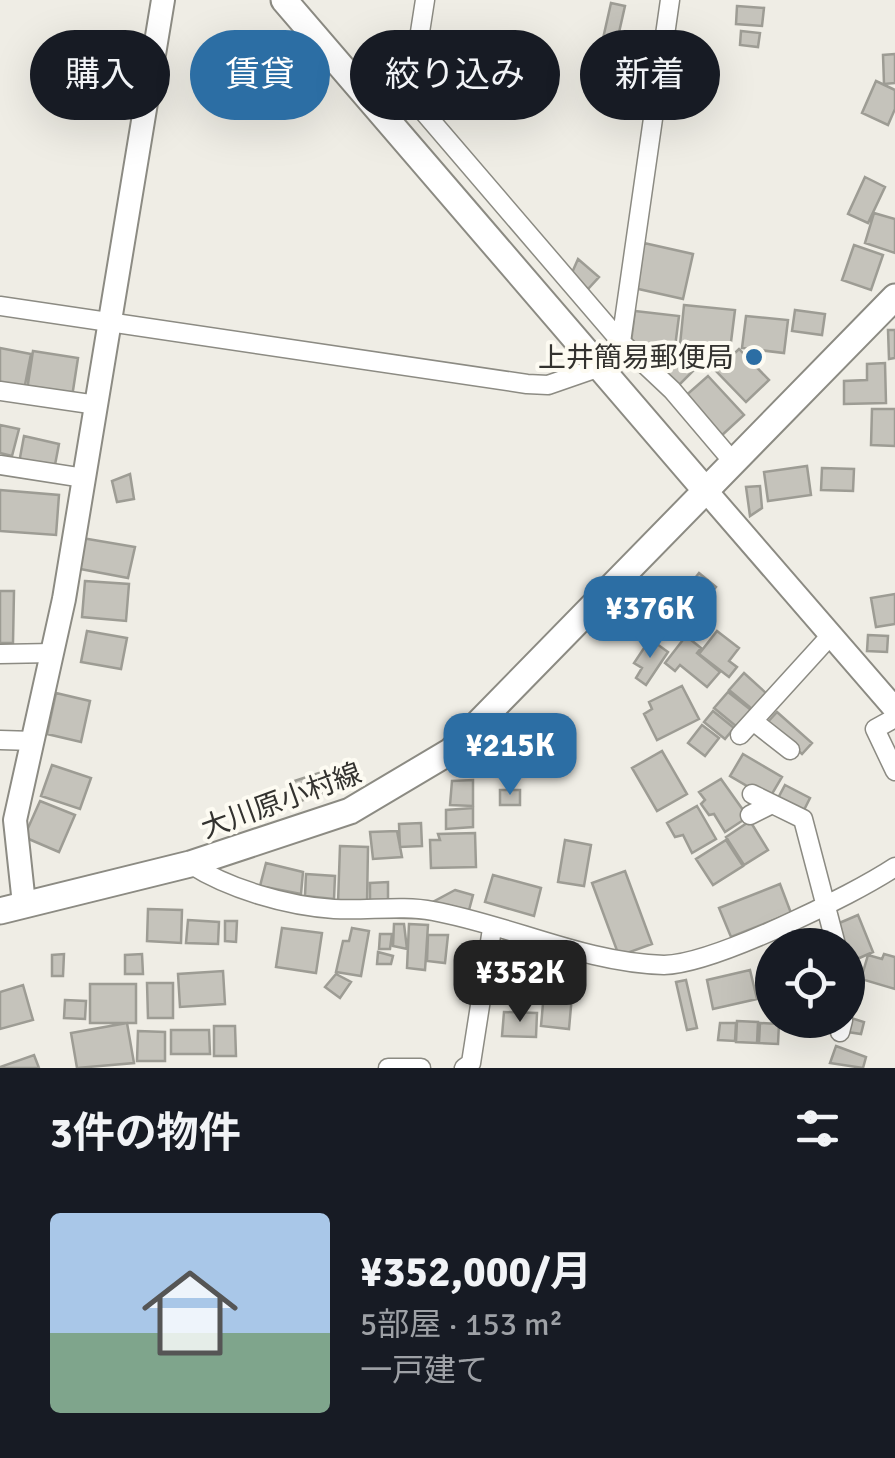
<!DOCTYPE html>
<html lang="ja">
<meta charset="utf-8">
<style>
body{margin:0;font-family:Signika,"Noto Sans JP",sans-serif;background:#20242c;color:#f1f3f6;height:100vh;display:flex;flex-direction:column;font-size:38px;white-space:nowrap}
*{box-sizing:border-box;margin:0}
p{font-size:32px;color:#9ea1a6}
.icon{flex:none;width:55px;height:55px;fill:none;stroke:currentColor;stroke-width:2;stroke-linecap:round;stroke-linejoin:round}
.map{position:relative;height:1068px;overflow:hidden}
.details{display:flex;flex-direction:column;background:#171b24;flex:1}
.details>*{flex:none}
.guide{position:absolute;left:30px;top:30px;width:835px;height:90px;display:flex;gap:20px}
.tools{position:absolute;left:755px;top:928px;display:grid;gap:20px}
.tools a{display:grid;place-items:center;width:110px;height:110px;border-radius:50%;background:#171b24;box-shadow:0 10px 40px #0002;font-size:50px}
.price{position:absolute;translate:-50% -85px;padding:0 22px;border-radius:20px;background:#2c6ea4;color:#fff;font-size:32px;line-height:65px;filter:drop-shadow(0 2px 5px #0008)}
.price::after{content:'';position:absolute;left:50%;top:60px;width:30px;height:22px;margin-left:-15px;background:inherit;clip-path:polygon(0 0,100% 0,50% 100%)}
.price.current{background:#222;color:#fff}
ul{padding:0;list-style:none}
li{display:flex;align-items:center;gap:30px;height:250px;padding:0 50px}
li+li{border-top:2px solid #363941}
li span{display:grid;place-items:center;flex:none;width:280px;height:200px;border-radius:10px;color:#555}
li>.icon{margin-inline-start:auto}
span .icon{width:120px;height:120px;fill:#fffc;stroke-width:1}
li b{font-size:42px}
h2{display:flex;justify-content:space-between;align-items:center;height:120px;padding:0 50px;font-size:42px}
.tag{padding:0 35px;border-radius:45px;background:#171b24;box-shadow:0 10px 40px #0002;font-size:35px;line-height:90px}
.tag.current{background:#2c6ea4;color:#fff}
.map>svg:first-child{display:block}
.building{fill:#c5c3bb;stroke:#9d9c94;stroke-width:2.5}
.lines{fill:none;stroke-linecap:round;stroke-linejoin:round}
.minor-casing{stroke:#8c8b83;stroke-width:21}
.tertiary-casing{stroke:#8c8b83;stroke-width:26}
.secondary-casing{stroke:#8c8b83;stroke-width:29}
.minor{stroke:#fff;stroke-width:18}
.tertiary{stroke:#fff;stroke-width:22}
.secondary{stroke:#fff;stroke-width:25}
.poi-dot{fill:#2c6ea4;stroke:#fdfbf2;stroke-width:4}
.labels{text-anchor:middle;stroke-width:8;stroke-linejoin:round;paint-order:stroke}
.poi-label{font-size:28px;fill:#33322f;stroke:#fdfbf2;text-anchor:end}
.street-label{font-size:28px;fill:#33322f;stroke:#fdfbf2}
</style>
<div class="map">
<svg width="895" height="1068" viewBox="0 0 895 1068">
<rect width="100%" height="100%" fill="#efede5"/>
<path class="building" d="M 611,3 L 625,6 L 615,50 L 602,43 Z
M 737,6 L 764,8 L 762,26 L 736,24 Z
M 741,31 L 760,33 L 758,47 L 740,45 Z
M 895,54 L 895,83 L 884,84 L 883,55 Z
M 876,81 L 895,90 L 895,109 L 888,125 L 862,113 Z
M 865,177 L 885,187 L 868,223 L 848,214 Z
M 874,213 L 895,219 L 895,253 L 865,243 Z
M 644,243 L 693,254 L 683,299 L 634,288 Z
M 854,245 L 883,255 L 871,290 L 842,280 Z
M 578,259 L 599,277 L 588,289 L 571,275 Z
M 684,305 L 735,310 L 730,350 L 680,345 Z
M 795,310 L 825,314 L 822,335 L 792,331 Z
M 635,311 L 679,316 L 675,347 L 631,342 Z
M 746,316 L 788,320 L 784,353 L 742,348 Z
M 888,330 L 895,330 L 895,358 L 889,359 Z
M 0,348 L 31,354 L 24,390 L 0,386 Z
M 675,349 L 695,369 L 677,387 L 657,367 Z
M 739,349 L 769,380 L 746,402 L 716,371 Z
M 33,351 L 78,358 L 72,397 L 27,390 Z
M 885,363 L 886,403 L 844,404 L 844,381 L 867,380 L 867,364 Z
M 708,376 L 744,415 L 720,437 L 683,398 Z
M 872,409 L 895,409 L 895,446 L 871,445 Z
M 0,425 L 19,429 L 12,456 L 0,453 Z
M 24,436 L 59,444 L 54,470 L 19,463 Z
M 807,466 L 811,495 L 768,501 L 764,472 Z
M 822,468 L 854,469 L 853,491 L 821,490 Z
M 130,474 L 134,499 L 117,502 L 112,481 Z
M 760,486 L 762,508 L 750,516 L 746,487 Z
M 0,490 L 59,495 L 56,535 L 0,531 Z
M 82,538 L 135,547 L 128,578 L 75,568 Z
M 699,573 L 716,587 L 693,615 L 677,601 Z
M 85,581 L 129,584 L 126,621 L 82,617 Z
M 0,591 L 14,591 L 13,643 L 0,643 Z
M 642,594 L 675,628 L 669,633 L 661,625 L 650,636 L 625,611 Z
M 895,594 L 895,624 L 876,627 L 871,598 Z
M 87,631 L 127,638 L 121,669 L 81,662 Z
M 717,631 L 739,648 L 729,661 L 737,667 L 729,677 L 699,654 Z
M 868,635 L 888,636 L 887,652 L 867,651 Z
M 686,636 L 701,648 L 697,653 L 720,672 L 707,687 L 680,665 L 675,671 L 665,663 Z
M 650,639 L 668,652 L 646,685 L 636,678 L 642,668 L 634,663 Z
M 744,673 L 766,693 L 752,709 L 729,690 Z
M 682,686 L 699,719 L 657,740 L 644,714 L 652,709 L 649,702 Z
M 728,692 L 751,710 L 737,727 L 714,708 Z
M 56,693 L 90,701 L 81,742 L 47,734 Z
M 713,711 L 734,728 L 725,739 L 704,722 Z
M 777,712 L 812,743 L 802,754 L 767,723 Z
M 702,725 L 719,738 L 705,756 L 688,743 Z
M 662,751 L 687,794 L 657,811 L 632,768 Z
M 743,754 L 782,777 L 769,799 L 730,776 Z
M 52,765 L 91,778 L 80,809 L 41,796 Z
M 328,770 L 334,790 L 298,802 L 291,782 Z
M 721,779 L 748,817 L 725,832 L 714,814 L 709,815 L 701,804 L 705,800 L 699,792 Z
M 473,780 L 473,806 L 450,805 L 452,781 Z
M 785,785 L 810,798 L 801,816 L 776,802 Z
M 500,790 L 520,790 L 520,805 L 500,805 Z
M 40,801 L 75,815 L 59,852 L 24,837 Z
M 697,806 L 716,839 L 692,853 L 683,835 L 675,837 L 667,823 Z
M 473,808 L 473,827 L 446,829 L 446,810 Z
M 750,821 L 768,850 L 744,865 L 726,837 Z
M 421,823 L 422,846 L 400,847 L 399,824 Z
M 397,831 L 402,857 L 373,859 L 370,832 Z
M 475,833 L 476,867 L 431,868 L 430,840 L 440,840 L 438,834 Z
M 565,840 L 591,845 L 584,886 L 558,882 Z
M 726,840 L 743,866 L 713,885 L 696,859 Z
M 340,846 L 368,847 L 367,904 L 338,903 Z
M 266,863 L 303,872 L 301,894 L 260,886 Z
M 625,871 L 652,944 L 619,956 L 592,883 Z
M 306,874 L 335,876 L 334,899 L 305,896 Z
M 493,875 L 541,888 L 534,916 L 485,902 Z
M 388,882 L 388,902 L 370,903 L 370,883 Z
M 780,884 L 791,913 L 731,937 L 719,908 Z
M 455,890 L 473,895 L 468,914 L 431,903 Z
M 148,909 L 182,910 L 181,943 L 147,941 Z
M 858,915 L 873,952 L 848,963 L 848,945 L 838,945 L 830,927 Z
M 188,920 L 219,922 L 218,944 L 186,943 Z
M 225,921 L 237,921 L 236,942 L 225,941 Z
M 394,924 L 404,924 L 407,949 L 393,946 Z
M 409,924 L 428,925 L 425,970 L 407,968 Z
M 282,928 L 322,933 L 316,973 L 276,967 Z
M 352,928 L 369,931 L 361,976 L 336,972 L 343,941 L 349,941 Z
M 380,934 L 392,934 L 390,949 L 379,949 Z
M 428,935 L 448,935 L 445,963 L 427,961 Z
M 378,952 L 393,956 L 391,964 L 377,964 Z
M 64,954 L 63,976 L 52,976 L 52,955 Z
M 142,954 L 143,974 L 125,974 L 125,955 Z
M 884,954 L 895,957 L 895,989 L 861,979 L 868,955 L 882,959 Z
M 546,970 L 574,973 L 569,1029 L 541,1026 Z
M 750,970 L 757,999 L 713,1009 L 707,980 Z
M 223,971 L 225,1004 L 180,1007 L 178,974 Z
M 336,974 L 351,982 L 340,998 L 325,987 Z
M 686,980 L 697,1028 L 687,1030 L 676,982 Z
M 147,983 L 173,983 L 173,1018 L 148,1018 Z
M 90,984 L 136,984 L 136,1023 L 90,1023 Z
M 23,985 L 33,1020 L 0,1029 L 0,992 Z
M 65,1000 L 86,1001 L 85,1019 L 64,1018 Z
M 504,1012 L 537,1013 L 536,1037 L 502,1036 Z
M 848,1017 L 864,1022 L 861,1034 L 841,1031 Z
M 737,1021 L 758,1022 L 757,1043 L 736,1042 Z
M 127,1023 L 134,1063 L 77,1068 L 71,1033 Z
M 720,1023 L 736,1023 L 735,1041 L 718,1040 Z
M 760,1023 L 779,1024 L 778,1044 L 759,1043 Z
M 214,1026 L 235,1026 L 236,1056 L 214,1056 Z
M 171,1030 L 209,1030 L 210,1054 L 171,1054 Z
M 138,1031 L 165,1032 L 165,1061 L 137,1061 Z
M 836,1046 L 866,1057 L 863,1068 L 830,1063 Z
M 34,1055 L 39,1068 L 0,1068 L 0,1067 Z"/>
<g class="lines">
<defs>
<path id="minor" d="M 425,0 L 410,96 L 621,342 L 672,390 L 734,463
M 0,306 L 527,384 L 548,385 L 600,367
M 621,342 L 670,0
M 0,391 L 97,405
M 0,465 L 84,478
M 0,654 L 53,653
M 895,718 L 875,729 L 895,771
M 753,721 L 790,750
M 740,735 L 831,635
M 0,740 L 34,741
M 752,794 L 803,819 L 836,945
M 750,815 L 772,804
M 190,864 C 229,889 287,906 334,909 C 367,911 402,905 433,911 C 510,925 585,963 664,965 C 714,964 851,896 895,867
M 848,990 L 848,995
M 840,1032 L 843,1020
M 388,1068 L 421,1068
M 464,1068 L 471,1063 L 492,929"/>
<path id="tertiary" d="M 707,492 L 895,709
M 24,904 L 15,820 L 64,599 L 163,0"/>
<path id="secondary" d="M 284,0 L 707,492
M 0,911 L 190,864 L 350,811 L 451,751 L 895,297"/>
</defs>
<use href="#minor" class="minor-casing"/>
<use href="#tertiary" class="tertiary-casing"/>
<use href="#secondary" class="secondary-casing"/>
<use href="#minor" class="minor"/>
<use href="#tertiary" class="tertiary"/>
<use href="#secondary" class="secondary"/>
</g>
<circle class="poi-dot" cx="754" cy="357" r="10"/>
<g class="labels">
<g class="poi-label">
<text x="734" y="367">上井簡易郵便局</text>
</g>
<g class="street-label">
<text transform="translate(281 800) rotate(-20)" y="10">大川原小村線</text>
</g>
</g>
</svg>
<div class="tools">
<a><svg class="icon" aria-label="locate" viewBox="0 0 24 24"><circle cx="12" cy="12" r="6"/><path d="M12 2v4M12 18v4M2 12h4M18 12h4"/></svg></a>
</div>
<b class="price" style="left:650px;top:661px">¥376K</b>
<b class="price" style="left:510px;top:798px">¥215K</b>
<b class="price current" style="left:520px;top:1025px">¥352K</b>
<div class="guide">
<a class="tag">購入</a>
<a class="tag current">賃貸</a>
<a class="tag">絞り込み</a>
<a class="tag">新着</a>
</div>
</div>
<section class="details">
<h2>3件の物件<svg class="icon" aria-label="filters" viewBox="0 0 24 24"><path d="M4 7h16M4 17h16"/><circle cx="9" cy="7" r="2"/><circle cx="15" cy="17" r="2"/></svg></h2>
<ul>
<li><span style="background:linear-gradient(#a9c7e8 60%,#7fa58c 0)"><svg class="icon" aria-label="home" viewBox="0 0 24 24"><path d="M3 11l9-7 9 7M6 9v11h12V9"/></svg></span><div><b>¥352,000/月</b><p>5部屋 · 153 m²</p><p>一戸建て</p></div></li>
</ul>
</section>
